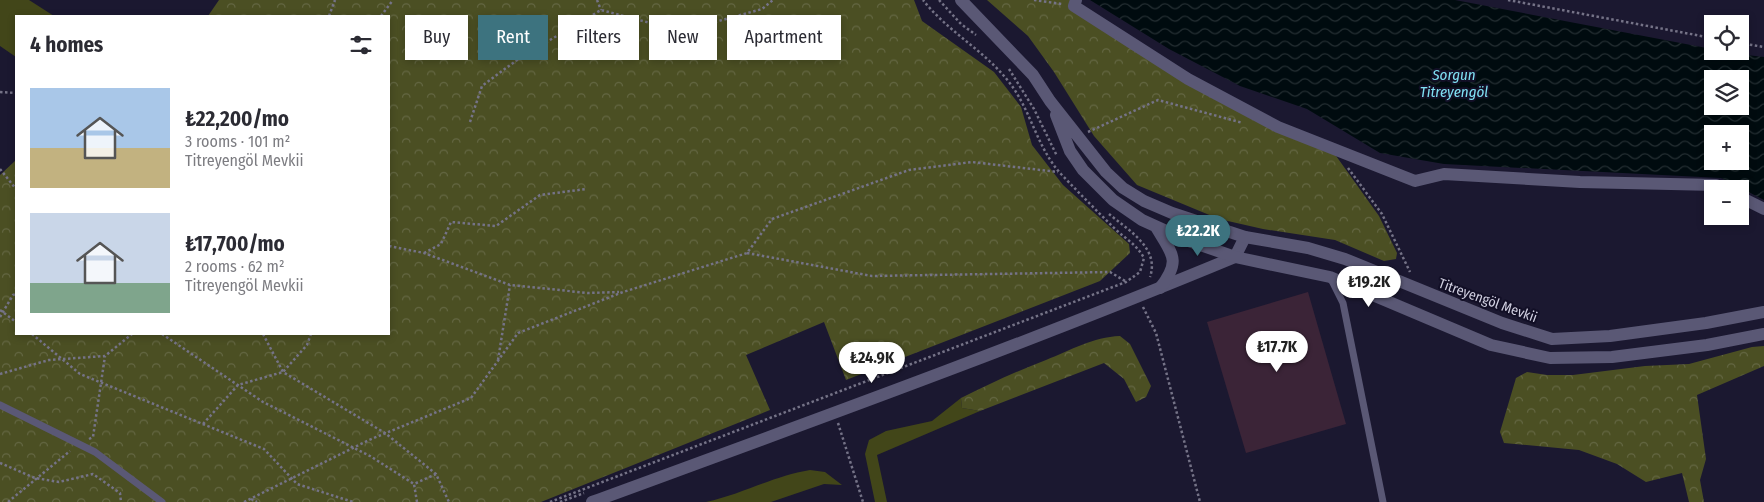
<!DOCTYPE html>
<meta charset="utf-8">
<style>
body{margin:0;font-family:"Fira Sans Condensed",sans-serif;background:#f2f2f3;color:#2b2b33;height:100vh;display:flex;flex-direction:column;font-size:19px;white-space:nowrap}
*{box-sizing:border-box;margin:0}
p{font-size:16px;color:#7c7c81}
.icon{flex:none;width:28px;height:28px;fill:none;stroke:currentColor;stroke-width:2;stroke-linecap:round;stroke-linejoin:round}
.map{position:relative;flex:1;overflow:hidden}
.sheet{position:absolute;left:15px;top:15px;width:375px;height:320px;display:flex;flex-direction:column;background:#fff;border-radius:0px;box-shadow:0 2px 8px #0003}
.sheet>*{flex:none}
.banner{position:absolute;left:405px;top:15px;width:475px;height:45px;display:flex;gap:10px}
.controls{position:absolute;left:1704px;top:15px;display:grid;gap:10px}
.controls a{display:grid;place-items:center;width:45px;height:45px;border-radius:0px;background:#fff;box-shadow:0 2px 8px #0003;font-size:25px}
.price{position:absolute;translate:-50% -42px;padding:0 11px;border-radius:18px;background:#fff;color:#222;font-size:16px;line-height:32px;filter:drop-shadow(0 1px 2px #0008)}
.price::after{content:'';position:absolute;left:50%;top:30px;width:15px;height:11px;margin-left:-8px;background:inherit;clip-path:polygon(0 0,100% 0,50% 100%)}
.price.current{background:#3d737f;color:#fff}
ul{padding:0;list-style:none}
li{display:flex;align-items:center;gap:15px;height:125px;padding:0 15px}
li span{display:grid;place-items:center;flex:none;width:140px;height:100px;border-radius:0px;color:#555}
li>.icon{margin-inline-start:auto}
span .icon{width:60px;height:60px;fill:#fffc;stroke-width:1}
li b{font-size:21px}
h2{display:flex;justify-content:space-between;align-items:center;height:60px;padding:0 15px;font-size:21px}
.tag{padding:0 18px;border-radius:0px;background:#fff;box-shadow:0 2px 8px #0003;font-size:18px;line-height:45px}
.tag.current{background:#3d737f;color:#fff}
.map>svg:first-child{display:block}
.green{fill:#424619}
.forest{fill:url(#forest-crowns)}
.water{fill:url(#water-waves);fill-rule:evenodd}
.building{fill:#3b2437}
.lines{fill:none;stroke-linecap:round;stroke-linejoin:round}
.path{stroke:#757387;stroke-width:2.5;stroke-dasharray:2.5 2.5;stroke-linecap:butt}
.lane{stroke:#5a5875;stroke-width:7}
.street{stroke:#5a5875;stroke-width:12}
.secondary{stroke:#5a5875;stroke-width:12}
.labels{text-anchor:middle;stroke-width:4;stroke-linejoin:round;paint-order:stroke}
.street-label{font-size:14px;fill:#d1d0e1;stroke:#120f26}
.water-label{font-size:15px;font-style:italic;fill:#80e1f4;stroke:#120f26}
</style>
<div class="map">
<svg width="1764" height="502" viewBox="0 0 1764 502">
<defs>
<pattern id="forest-crowns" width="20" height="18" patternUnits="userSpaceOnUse" patternTransform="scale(1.25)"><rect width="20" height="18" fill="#4b4f23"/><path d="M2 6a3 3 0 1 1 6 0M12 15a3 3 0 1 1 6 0" fill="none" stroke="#646743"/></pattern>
<pattern id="water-waves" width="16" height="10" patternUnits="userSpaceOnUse" patternTransform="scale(1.25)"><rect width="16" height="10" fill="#000b0f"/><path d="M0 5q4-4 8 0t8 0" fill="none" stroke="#242e32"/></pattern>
</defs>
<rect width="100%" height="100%" fill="#1b1830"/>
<path class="green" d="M 0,0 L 29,0 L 54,16 L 16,16 L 16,57 L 0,46 Z
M 961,398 L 962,408 L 980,411 L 877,455 L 887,502 L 875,502 L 865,454 L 869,440 L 886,431 L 932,421 Z
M 810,470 L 825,472 L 842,485 L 824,484 L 771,502 L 706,502 C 743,494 773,476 810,470 Z"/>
<path class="forest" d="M 219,0 L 914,0 L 922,21 L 994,72 L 1021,107 L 1032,145 L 1063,185 L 1129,244 L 1130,253 L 1100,281 L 846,380 L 824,322 L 746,355 L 770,410 L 541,502 L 0,502 L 0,175 L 16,160 L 16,334 L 389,334 L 389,16 L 208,16 Z
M 987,0 L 1071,0 L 1069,8 L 1334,153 L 1379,216 L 1397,253 L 1396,259 L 1384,261 L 1335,240 L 1263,229 L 1219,219 L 1137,185 L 1094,136 L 1054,72 L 1028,36 Z
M 1120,336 L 1130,344 L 1151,386 L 1146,397 L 1136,402 L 1124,379 L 1104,363 L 980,411 L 962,408 L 961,398 C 989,384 1017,371 1046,360 C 1071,350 1093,337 1120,336 Z
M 1764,346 L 1764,366 L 1697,395 L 1706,459 L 1700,480 L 1704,502 L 1689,502 L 1682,473 L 1646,482 L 1617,464 L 1579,450 L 1504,443 L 1500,432 L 1516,378 L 1527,372 L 1547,375 L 1573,375 L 1645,366 L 1689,364 L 1752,347 Z"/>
<path class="water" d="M 1090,0 L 1455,0 L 1712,49 L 1712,51 L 1764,57 L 1764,200 L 1721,178 L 1444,164 L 1380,153 L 1307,109 L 1240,86 L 1169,49 ZM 1712,79 L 1740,79 L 1740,106 L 1712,106 ZM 1712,134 L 1740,134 L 1740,161 L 1712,161 Z"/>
<path class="building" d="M 1308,292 L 1346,424 L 1246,453 L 1207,322 Z"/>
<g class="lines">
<path class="path" d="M 597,0 L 601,10
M 939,0 L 961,24 L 976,35
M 1034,0 L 1062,4
M 1508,0 L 1712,38
M 329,16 L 335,0
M 381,16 L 393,0
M 1740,43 L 1764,47
M 1009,69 L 1034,109 L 1057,156
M 0,92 L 16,93
M 470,122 L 482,86 L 521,57 L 601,10 L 658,25 L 715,22 L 762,9 L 773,0
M 1088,132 L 1158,100 L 1243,123
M 1348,168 L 1382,214 L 1410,272
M 0,169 L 16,189
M 1109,214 C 1128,230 1160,248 1150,277
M 389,246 L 424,253 L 510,285 L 588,293 L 619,292
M 424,253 L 441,244 L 451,222 L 496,226 L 540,195 L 586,189
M 747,253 L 872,276 L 1110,272 L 1125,281
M 1143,307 L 1156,333 L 1200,502
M 0,310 L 16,322
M 0,317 L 13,295 L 16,294
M 32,334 L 80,374 L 264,449 L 297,484 L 353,502
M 162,334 L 263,402 L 370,456 L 414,484
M 263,334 L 283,372 L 385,433 L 436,474 L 449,502
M 498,360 L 510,285
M 0,374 L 49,360 L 105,356 L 132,334
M 838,423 L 863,502
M 203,424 L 238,385 L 283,372 L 307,345 L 311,334
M 89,439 L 93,437 L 105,356
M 0,463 L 35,478 L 59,482 L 93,474 L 120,493 L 121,502
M 251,499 L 257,502
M 8,502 L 70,451
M 244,502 L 369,440 L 471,398 L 518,333 L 623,292 L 747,253 L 772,219 L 909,170 L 972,162 L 1058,172
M 417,502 L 414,484 L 436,474
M 550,502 L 1126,282 L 1140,272 L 1144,258 C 1137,245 1126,239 1115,229 C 1097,211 1079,193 1061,174 C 1037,148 1031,110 1009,82 C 984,50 948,32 923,0
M 560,502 L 584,493"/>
<path class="lane" d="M 1330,277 L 1343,303 L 1383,502
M 0,405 L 95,452 L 162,502"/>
<path class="street" d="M 1076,0 L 1074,6 L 1188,79 L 1278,127 L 1415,181 L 1444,174 L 1580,182 L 1716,185 L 1723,189
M 1740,197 L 1764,209
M 592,502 C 807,423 1023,345 1235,257 L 1245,237"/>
<path class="secondary" d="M 961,0 L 1033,75 L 1050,101 L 1106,172 L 1123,188 L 1144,201 L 1172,213 L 1245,237 L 1308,248 L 1345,259 L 1502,323 L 1552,339 L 1610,336 L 1706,323 L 1764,312
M 1056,115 L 1070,151 L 1083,170 L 1113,200 L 1142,220 L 1186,240 L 1235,257 L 1330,277 L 1491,345 L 1550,358 L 1612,357 L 1707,345 L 1764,334
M 1156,227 C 1172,254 1182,260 1160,288"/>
</g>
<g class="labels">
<g class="street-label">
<text transform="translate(1488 300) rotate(20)" y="5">Titreyengöl Mevkii</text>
</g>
<g class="water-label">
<text x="1454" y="80">Sorgun<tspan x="1454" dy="17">Titreyengöl</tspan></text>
</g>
</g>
</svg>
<div class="controls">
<a><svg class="icon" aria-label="locate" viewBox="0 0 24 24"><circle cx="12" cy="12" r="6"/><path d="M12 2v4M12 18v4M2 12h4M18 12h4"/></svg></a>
<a><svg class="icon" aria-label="layers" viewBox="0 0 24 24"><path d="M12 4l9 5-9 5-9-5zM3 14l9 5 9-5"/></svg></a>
<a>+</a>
<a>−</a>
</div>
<b class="price current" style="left:1198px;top:257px">₺22.2K</b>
<b class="price" style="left:1369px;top:308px">₺19.2K</b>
<b class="price" style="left:1277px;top:373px">₺17.7K</b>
<b class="price" style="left:872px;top:384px">₺24.9K</b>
<div class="banner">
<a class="tag">Buy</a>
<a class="tag current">Rent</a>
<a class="tag">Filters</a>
<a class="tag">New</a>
<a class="tag">Apartment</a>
</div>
<section class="sheet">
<h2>4 homes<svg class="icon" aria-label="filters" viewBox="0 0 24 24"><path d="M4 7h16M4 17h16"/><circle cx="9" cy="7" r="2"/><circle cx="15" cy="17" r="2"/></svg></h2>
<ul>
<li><span style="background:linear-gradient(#a9c7e8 60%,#c2b280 0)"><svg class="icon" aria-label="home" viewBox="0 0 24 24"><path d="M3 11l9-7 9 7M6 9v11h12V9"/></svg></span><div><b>₺22,200/mo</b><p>3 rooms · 101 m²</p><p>Titreyengöl Mevkii</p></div></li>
<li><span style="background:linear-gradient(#c9d6e8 70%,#7fa58c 0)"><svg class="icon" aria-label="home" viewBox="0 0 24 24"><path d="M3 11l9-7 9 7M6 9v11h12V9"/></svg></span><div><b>₺17,700/mo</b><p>2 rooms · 62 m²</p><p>Titreyengöl Mevkii</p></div></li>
</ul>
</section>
</div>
